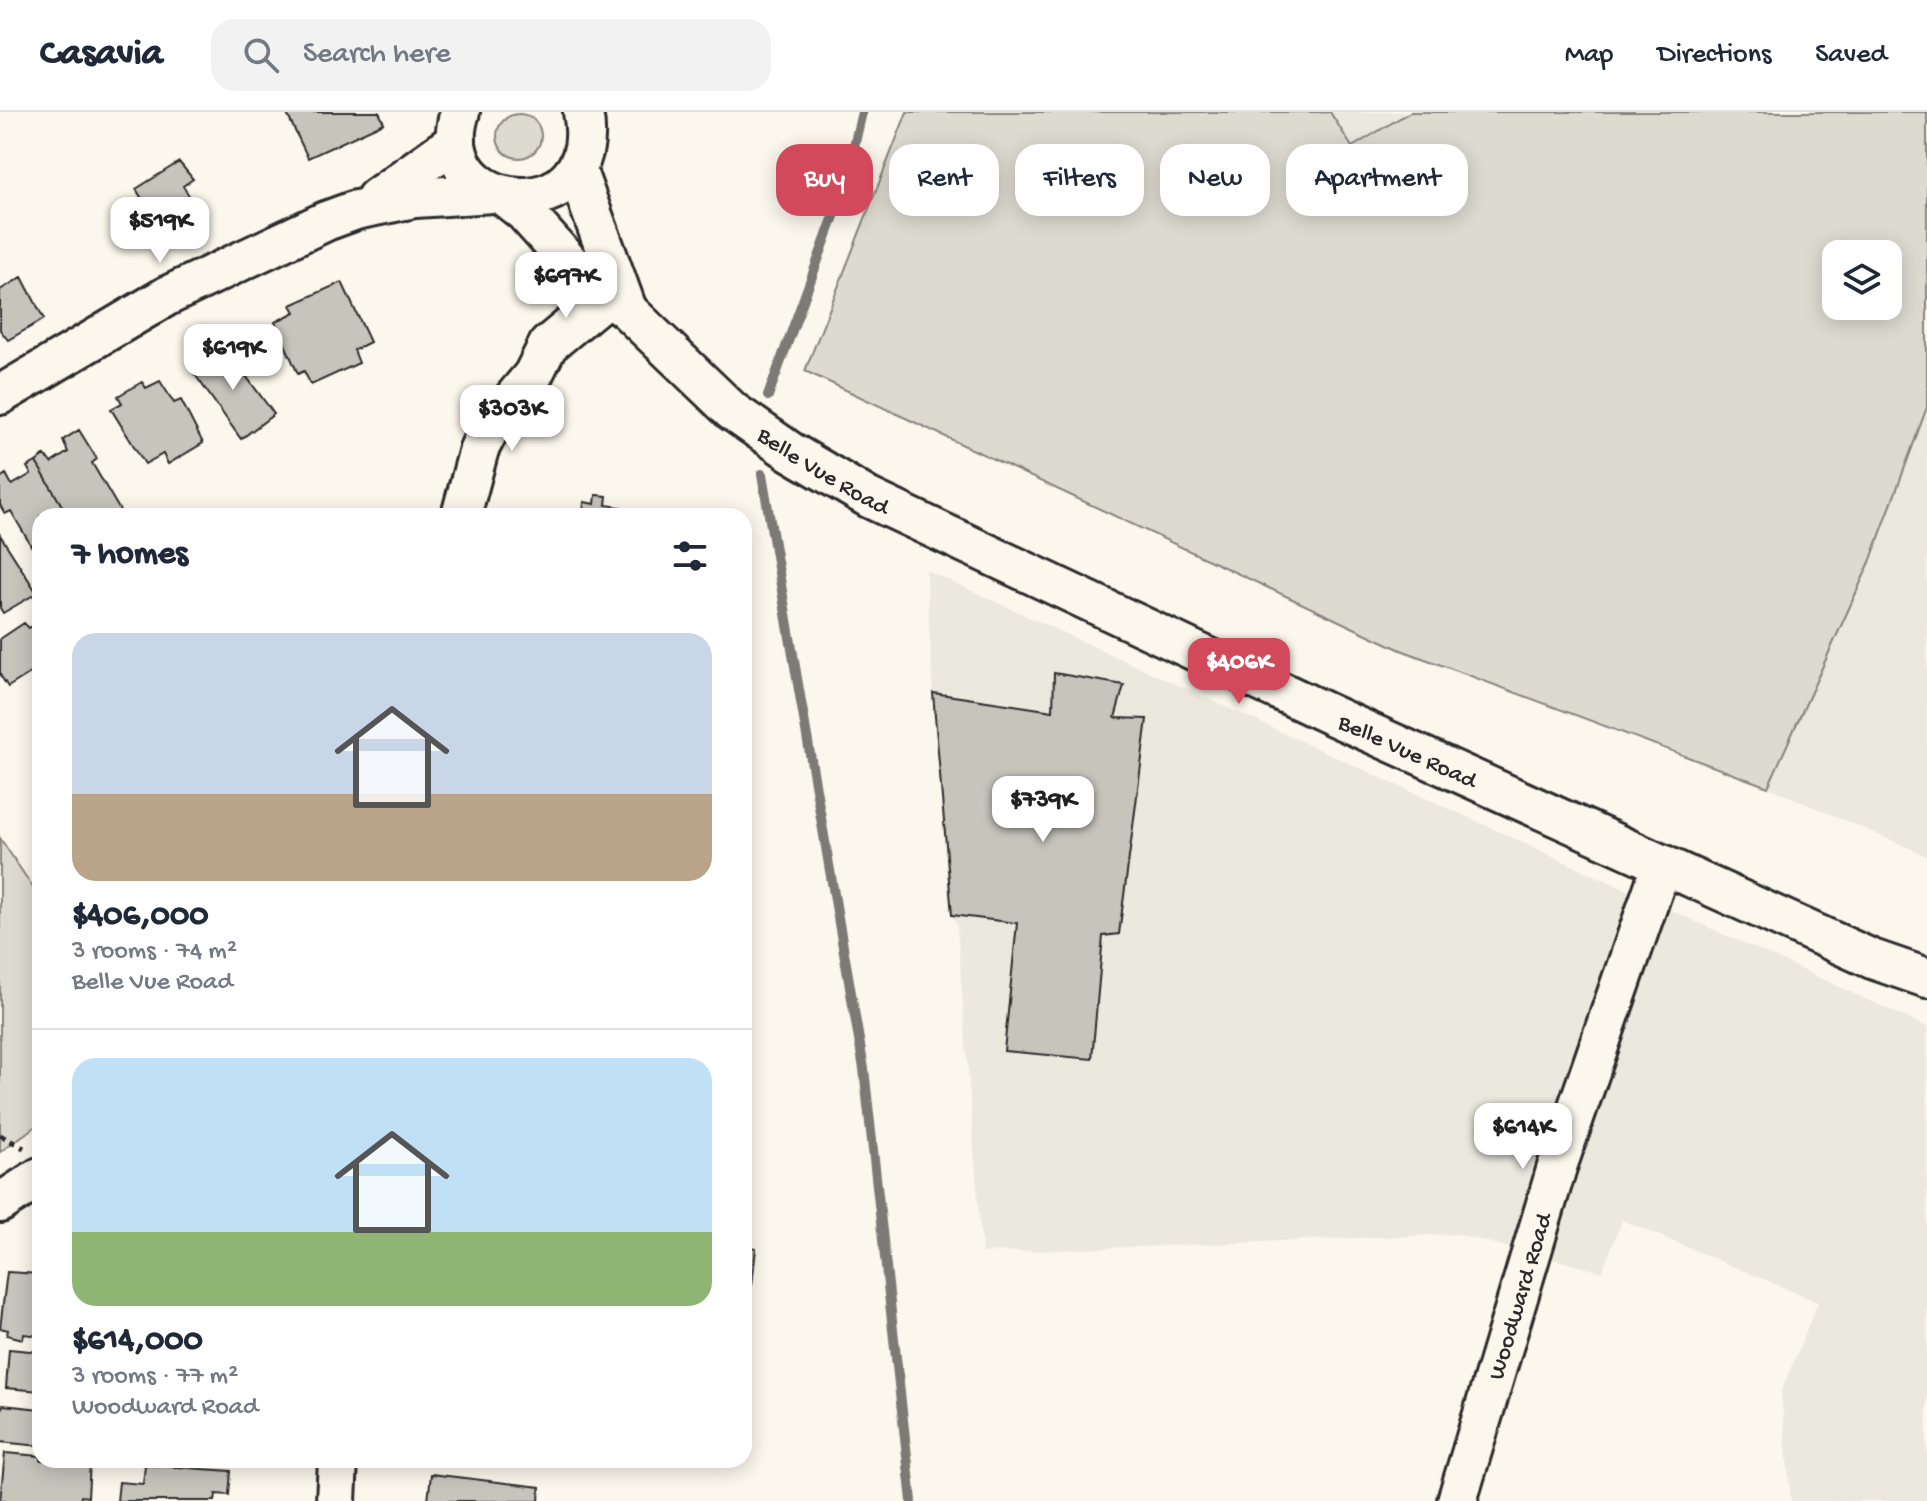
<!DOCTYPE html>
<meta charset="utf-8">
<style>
body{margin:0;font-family:"Gochi Hand",sans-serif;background:#f2f2f3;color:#1f2937;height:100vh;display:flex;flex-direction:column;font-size:30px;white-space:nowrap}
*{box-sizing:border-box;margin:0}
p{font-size:26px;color:#747a83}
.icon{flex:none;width:44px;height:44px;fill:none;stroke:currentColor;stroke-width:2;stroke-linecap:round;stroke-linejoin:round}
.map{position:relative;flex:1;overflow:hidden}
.details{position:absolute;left:32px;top:396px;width:720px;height:960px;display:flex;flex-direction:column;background:#fff;border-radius:24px;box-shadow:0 4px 20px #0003}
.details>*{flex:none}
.top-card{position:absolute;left:776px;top:32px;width:760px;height:72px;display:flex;gap:16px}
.tools{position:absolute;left:1822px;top:128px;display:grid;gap:16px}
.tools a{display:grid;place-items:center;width:80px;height:80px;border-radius:16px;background:#fff;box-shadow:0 4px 20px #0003;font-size:40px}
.price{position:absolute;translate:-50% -68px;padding:0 18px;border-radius:16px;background:#fff;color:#222;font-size:26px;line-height:52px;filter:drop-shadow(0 2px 4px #0008)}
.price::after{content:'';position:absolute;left:50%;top:48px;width:24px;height:18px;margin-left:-12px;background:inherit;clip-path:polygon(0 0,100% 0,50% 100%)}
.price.selected{background:#d1495b;color:#fff}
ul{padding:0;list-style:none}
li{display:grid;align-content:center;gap:16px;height:424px;padding:0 40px}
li+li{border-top:2px solid #e0e1e3}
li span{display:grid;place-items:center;height:248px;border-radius:24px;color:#555}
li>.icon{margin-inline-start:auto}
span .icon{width:144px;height:144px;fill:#fffc;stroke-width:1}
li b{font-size:34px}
h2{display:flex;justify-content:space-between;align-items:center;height:96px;padding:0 40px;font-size:34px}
.pill{padding:0 28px;border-radius:24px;background:#fff;box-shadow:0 4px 20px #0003;font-size:28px;line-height:72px}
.pill.selected{background:#d1495b;color:#fff}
header{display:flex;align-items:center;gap:48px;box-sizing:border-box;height:112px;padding:0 40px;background:#fff;border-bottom:2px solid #e0e1e3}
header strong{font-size:38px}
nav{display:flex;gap:44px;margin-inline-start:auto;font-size:28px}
.search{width:560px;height:72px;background:#f2f2f3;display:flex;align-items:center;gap:20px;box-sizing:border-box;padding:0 28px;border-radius:24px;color:#747a83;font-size:30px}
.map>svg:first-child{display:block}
.built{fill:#ebe8de}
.green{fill:#dddad0;stroke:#84827e;stroke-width:2;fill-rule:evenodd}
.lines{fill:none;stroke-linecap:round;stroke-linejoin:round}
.stream{stroke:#7b7a75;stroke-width:10}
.building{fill:#c7c4bc;stroke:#2b2b2b;stroke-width:2}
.minor-casing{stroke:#2b2b2b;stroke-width:44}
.path{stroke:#2b2b2b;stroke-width:5;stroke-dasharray:6 6;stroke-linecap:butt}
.minor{stroke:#fbf7ec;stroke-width:38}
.labels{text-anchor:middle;stroke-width:6;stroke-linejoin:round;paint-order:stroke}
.street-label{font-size:24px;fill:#2b2b2b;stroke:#fbf7ec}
</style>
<header>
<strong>Casavia</strong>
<div class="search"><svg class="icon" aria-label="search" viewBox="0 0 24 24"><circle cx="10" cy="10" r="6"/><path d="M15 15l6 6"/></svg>Search here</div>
<nav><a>Map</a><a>Directions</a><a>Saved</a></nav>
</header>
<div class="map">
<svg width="1927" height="1389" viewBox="0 0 1927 1389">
<rect width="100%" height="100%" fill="#fbf7ec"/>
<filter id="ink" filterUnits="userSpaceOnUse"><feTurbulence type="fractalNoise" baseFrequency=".0125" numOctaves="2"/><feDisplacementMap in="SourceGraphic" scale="16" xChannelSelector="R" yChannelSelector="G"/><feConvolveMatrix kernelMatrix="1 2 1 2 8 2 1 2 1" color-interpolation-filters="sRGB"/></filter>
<g filter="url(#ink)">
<path class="built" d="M 1330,0 L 1410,0 L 1352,35 Z
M 1927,295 L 1927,744 L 1768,675 L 1870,450 Z
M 926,458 L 1927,915 L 1927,1389 L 1791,1389 L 1781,1280 L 1818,1190 L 1622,1108 L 1602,1160 L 1457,1122 L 982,1141 L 957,814 L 952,803 L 933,581 Z"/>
<path class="green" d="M 907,0 L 1330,0 L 1352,35 L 1410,0 L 1927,0 L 1927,295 L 1870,450 L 1768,675 L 1401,538 L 805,259 ZM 1888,142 L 1888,194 L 1836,194 L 1836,142 Z
M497 24a22 22 0 1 1 44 0a22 22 0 1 1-44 0Z
M 0,726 L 40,786 L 40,1011 L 0,1040 Z"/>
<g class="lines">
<path class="stream" d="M 768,284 L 844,77 L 862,0
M 762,362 L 864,957 L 912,1389"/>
</g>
<path class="building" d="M 286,0 L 379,0 L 384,11 L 308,46 Z
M 179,50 L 193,67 L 183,74 L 205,109 L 170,132 L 136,77 Z
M 22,165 L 44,207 L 8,228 L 0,218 L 0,178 Z
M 342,170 L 370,230 L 354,238 L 359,251 L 311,273 L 304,259 L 298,262 L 275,210 L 295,200 L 291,193 Z
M 224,234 L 274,302 L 241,327 L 191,257 Z
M 160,269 L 174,291 L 181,288 L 203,331 L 168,352 L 163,342 L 145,352 L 111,297 L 122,291 L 118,284 L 142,270 L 146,276 Z
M 79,318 L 97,347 L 92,351 L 122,402 L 118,404 L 68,404 L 36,350 L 45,343 L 51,351 L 68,340 L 63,328 Z
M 36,350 L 68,404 L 40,404 L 40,449 L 11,399 L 5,402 L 0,393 L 0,366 L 6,362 L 12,373 L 31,362 L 27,355 Z
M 596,383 L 607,384 L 606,393 L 621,395 L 620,404 L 583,404 L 584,390 L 595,392 Z
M 0,423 L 37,481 L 3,501 L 0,496 Z
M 40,509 L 40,555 L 8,575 L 0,563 L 0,527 L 24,511 L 29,516 Z
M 1054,561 L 1124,573 L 1115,606 L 1147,607 L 1119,822 L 1103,824 L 1092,947 L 1004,939 L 1017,811 L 952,803 L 933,581 L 1053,599 Z
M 744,1134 L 756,1136 L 752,1173 L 744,1171 Z
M 7,1160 L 40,1162 L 40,1224 L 24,1222 L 23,1227 L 7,1223 L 8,1218 L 0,1216 Z
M 9,1237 L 40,1240 L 40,1279 L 6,1276 Z
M 3,1293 L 40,1297 L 40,1334 L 0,1330 L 0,1299 Z
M 5,1341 L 40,1344 L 40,1348 L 90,1349 L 88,1385 L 81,1384 L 80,1389 L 0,1389 Z
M 145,1353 L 231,1359 L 229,1383 L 216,1382 L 215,1389 L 117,1389 L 119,1370 L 143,1372 Z
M 431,1362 L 540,1375 L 539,1389 L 428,1389 Z"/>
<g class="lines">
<defs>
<g id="minor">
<path d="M 460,0 C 426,104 607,122 583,0"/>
<path d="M 576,57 L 627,197"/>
<path id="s1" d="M 505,85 L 524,100 L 578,160 L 627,198 L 732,299 L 791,340 L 869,386 L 1331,603 L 1872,847 L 1927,866"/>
<path d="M 376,86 L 456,29"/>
<path d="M 0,283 L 167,184 L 326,109 L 356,98 L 415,86 L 493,81"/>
<path d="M 461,404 L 479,337 L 492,312 L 533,263 L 548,233 L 618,175"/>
<path d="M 0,1091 L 40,1065"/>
<path d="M 336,1389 L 338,1348"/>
<path id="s2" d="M 1457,1389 L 1557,1055 L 1662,752"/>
</g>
</defs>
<use href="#minor" class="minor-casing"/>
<path class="path" d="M 0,1023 L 24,1036"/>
<use href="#minor" class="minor"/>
</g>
</g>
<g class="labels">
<g class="street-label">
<text dy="8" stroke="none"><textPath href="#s1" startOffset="422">Belle Vue Road</textPath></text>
<text dy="8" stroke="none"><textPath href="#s1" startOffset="1070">Belle Vue Road</textPath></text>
<text dy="8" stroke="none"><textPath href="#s2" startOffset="214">Woodward Road</textPath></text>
</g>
</g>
</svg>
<div class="tools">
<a><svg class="icon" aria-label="layers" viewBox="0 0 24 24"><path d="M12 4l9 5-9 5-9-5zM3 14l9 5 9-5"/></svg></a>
</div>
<b class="price" style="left:160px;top:153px">$519K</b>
<b class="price" style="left:566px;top:208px">$697K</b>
<b class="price" style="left:233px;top:280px">$619K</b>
<b class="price" style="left:512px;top:341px">$303K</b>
<b class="price selected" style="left:1239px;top:594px">$406K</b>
<b class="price" style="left:1043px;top:732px">$739K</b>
<b class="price" style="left:1523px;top:1059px">$614K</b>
<div class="top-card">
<a class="pill selected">Buy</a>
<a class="pill">Rent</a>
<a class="pill">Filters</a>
<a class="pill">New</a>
<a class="pill">Apartment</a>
</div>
<section class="details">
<h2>7 homes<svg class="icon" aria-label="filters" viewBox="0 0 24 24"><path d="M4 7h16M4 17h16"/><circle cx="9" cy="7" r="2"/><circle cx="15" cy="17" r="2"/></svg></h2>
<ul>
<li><span style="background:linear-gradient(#c9d6e8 65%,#b9a48a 0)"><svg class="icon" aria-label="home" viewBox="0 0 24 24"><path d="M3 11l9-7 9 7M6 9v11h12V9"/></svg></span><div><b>$406,000</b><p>3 rooms · 74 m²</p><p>Belle Vue Road</p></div></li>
<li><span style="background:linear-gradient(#bfe0f5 70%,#8fb573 0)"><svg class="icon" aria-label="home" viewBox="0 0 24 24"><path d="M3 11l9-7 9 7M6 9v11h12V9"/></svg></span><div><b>$614,000</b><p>3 rooms · 77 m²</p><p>Woodward Road</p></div></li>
</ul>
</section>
</div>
